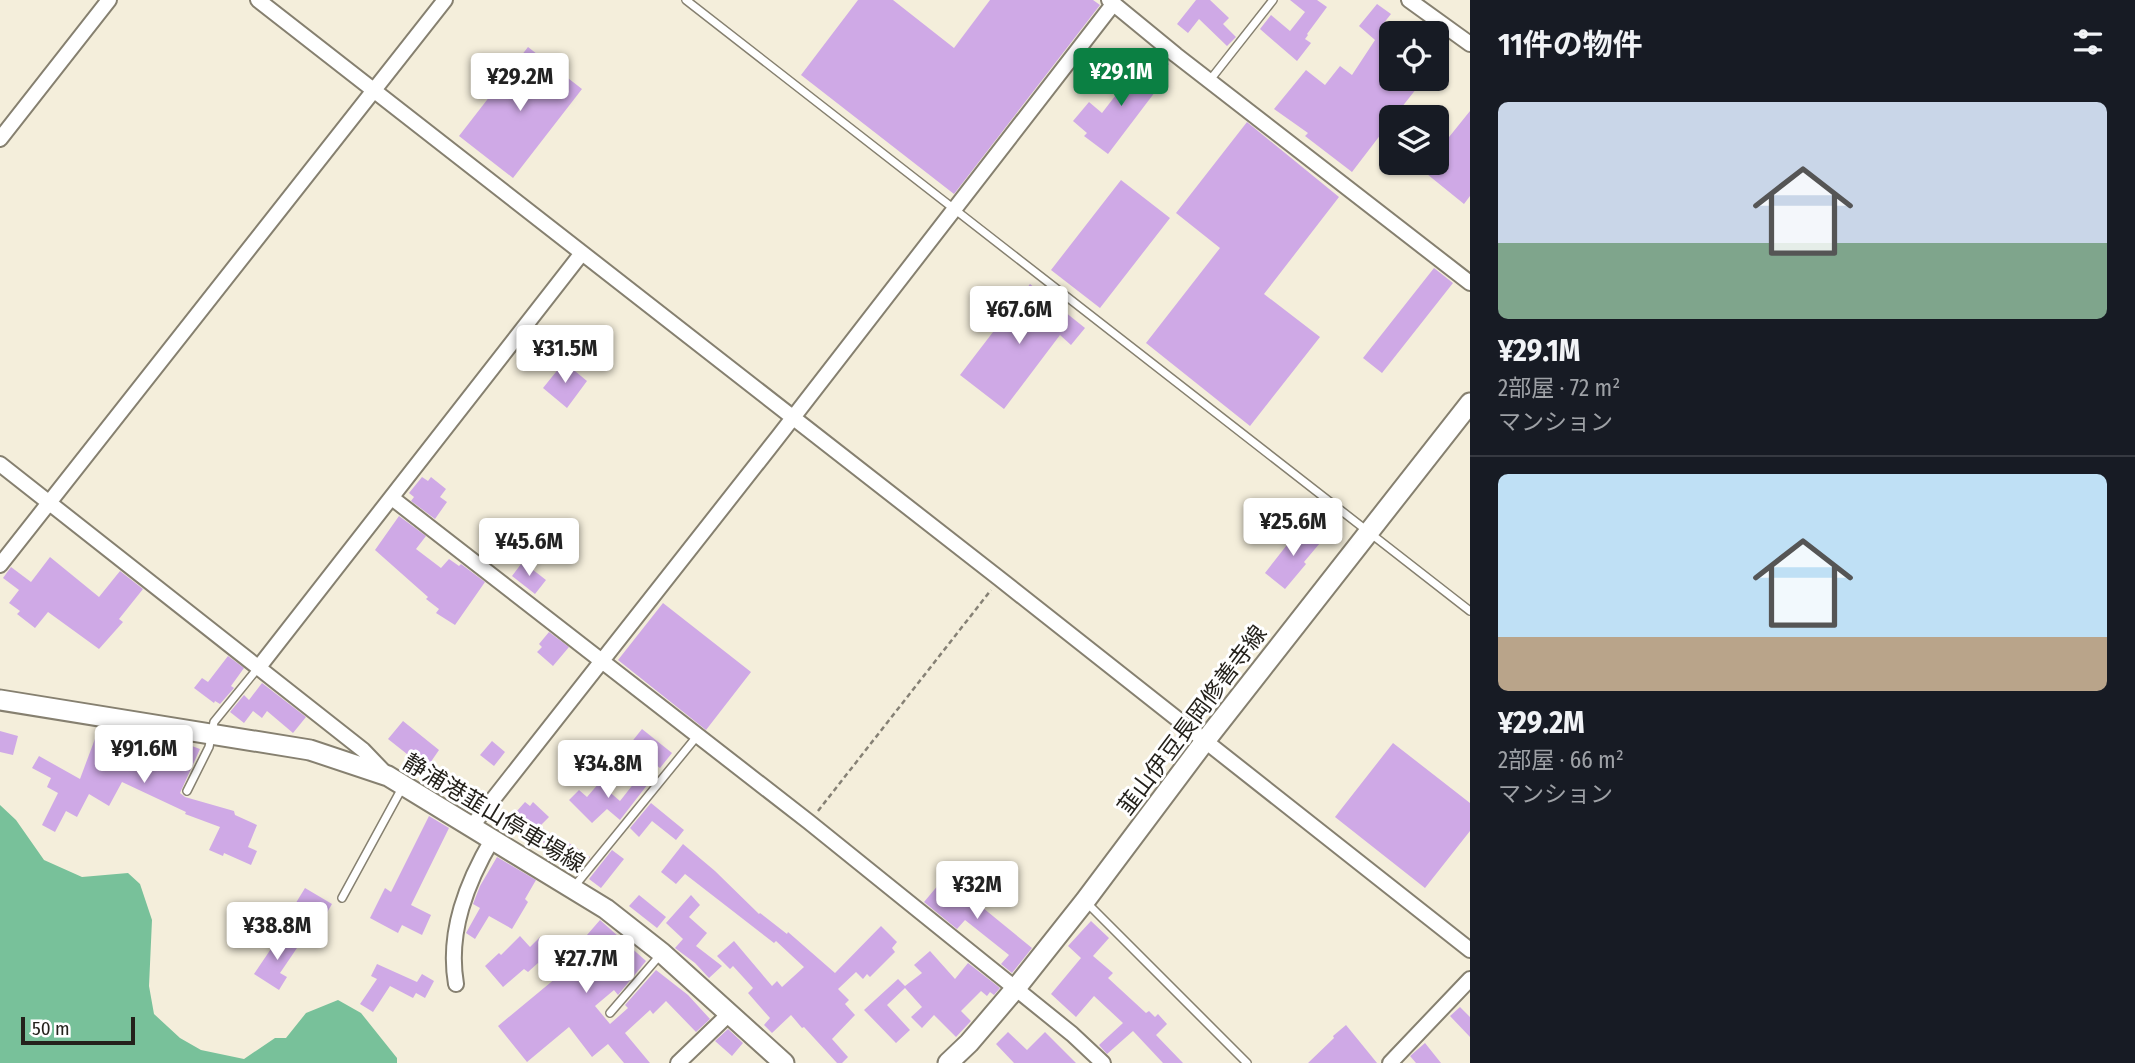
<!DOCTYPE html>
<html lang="ja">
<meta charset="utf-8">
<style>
body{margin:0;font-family:"Fira Sans Condensed","Noto Sans JP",sans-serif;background:#242831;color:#f1f3f6;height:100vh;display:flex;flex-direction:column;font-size:26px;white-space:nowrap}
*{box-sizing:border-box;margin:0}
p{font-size:23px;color:#9ea1a6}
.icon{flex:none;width:38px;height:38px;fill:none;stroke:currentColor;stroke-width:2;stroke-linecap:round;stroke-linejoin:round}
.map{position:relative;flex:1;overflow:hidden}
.sheet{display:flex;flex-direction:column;background:#171b24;width:665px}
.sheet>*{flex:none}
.buttons{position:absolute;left:1379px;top:21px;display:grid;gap:14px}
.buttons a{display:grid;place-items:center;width:70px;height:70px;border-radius:10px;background:#171b24;box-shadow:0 2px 5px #0004;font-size:35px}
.scale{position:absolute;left:21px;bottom:18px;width:114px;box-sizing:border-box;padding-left:7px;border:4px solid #24211b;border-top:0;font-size:19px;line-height:24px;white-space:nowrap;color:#24211b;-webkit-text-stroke:5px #fff;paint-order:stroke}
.price{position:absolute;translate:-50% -60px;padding:0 16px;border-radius:7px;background:#fff;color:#222;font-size:23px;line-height:46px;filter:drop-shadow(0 2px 4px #0008)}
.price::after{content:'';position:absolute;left:50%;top:42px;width:21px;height:16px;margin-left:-10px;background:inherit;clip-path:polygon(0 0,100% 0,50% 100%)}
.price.on{background:#0b8043;color:#fff}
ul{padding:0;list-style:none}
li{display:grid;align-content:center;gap:14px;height:371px;padding:0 28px}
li+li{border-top:2px solid #363941}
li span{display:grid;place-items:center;height:217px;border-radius:10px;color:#555}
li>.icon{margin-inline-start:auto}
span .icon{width:126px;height:126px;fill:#fffc;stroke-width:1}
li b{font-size:30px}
h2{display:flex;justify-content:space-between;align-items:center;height:84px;padding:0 28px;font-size:30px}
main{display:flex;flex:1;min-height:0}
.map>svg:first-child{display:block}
.forest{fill:#78c19a}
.building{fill:#cfa9e6}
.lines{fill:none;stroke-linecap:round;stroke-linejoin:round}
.lane-casing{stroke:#868070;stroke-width:10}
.street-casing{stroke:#868070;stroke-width:18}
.secondary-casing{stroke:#868070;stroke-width:23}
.path{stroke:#868175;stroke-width:2.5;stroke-dasharray:5 3.5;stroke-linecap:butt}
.lane{stroke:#fff;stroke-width:7}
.street{stroke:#fff;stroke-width:14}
.secondary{stroke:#fff;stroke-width:19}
.labels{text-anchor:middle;stroke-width:6;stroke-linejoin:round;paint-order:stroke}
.street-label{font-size:23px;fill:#24211b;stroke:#fff}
</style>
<main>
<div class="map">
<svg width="1470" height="1063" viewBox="0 0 1470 1063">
<rect width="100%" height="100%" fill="#f4eedb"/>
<path class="forest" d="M 0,805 L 16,820 L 44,860 L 82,877 L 128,873 L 140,884 L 152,920 L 149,986 L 154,1014 L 180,1038 L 201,1050 L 244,1059 L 275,1038 L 286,1038 L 306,1013 L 338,1000 L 361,1013 L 397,1058 L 397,1063 L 0,1063 Z"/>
<path class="building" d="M 858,0 L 893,0 L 954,48 L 990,0 L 1093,0 L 1100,5 L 954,194 L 801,75 Z
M 1196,0 L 1210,0 L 1229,18 L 1223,24 L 1236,37 L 1227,46 L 1199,19 L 1188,33 L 1177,24 Z
M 1290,0 L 1317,0 L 1327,7 L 1307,34 L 1308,35 L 1305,39 L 1311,43 L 1297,61 L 1260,29 L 1271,15 L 1290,31 L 1305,12 Z
M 1377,4 L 1391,14 L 1383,24 L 1391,31 L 1391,79 L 1424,79 L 1394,117 L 1391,117 L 1391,121 L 1352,172 L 1305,136 L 1308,133 L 1274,109 L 1306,70 L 1325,85 L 1340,66 L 1352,75 L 1375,40 L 1359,26 Z
M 528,47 L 582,89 L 513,178 L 459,136 Z
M 1157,53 L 1169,64 L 1150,87 L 1155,92 L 1108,154 L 1084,136 L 1087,133 L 1073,121 L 1089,102 L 1102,113 L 1132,74 L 1137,78 Z
M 1470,111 L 1470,196 L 1464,204 L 1422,170 L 1428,163 L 1437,163 L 1437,152 Z
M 1247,122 L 1339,197 L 1264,294 L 1320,337 L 1250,426 L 1146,343 L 1220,248 L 1176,213 Z
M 1121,180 L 1170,218 L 1100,308 L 1051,270 Z
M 1434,268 L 1453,283 L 1382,373 L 1363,358 Z
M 1030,284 L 1085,328 L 1071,345 L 1060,335 L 1004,409 L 960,375 Z
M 564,362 L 587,381 L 567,408 L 543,388 Z
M 422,477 L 428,481 L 431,477 L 446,489 L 440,497 L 447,502 L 435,519 L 411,501 L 414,497 L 409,493 Z
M 399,516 L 426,536 L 416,549 L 441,568 L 449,559 L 459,566 L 461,564 L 485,582 L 455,625 L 436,613 L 439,609 L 426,599 L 428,597 L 375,550 Z
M 1301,527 L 1320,543 L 1304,562 L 1306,564 L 1285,589 L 1265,573 Z
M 50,557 L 99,597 L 120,571 L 143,589 L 119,619 L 123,622 L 99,649 L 48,612 L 35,628 L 17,614 L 20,611 L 9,603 L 19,590 L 3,578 L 11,567 L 31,582 Z
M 521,564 L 526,569 L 528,566 L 546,580 L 535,594 L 512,576 Z
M 663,603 L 751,672 L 706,730 L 618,660 Z
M 549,632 L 569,647 L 553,666 L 537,652 L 542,647 L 539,644 Z
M 228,656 L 244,668 L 231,686 L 234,688 L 220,704 L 215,701 L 214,703 L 194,688 L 202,678 L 208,682 Z
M 262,683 L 306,717 L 293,733 L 267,711 L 262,718 L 253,711 L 244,723 L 230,712 L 244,695 L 249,700 Z
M 403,721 L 439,750 L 428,766 L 413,755 L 412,758 L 388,739 Z
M 99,728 L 178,741 L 200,749 L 180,793 L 185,797 L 234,811 L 235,815 L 257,825 L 248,847 L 257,851 L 251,865 L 224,853 L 223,856 L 209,850 L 220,827 L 185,814 L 186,812 L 122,782 L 109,806 L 89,794 L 77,817 L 66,811 L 55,832 L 42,825 L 58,793 L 47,787 L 51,778 L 32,768 L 39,756 L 80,779 Z
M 642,729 L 672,753 L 660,768 L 630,744 Z
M 0,731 L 18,736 L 13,755 L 0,752 Z
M 492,741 L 505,752 L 494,766 L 480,755 Z
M 1393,743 L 1470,803 L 1470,831 L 1425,888 L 1335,817 Z
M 642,773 L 651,780 L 620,820 L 607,809 L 592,823 L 569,800 L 579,790 L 587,797 L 599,783 L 620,801 Z
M 525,802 L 530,806 L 533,802 L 549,817 L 540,826 L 567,846 L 569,843 L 590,857 L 581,869 L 569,863 L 528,830 L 532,825 L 517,811 Z
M 651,803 L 684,830 L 676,840 L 652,821 L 639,837 L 630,828 Z
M 429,816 L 449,828 L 411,905 L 431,915 L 422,935 L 402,925 L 398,933 L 370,918 L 385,888 L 391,892 Z
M 683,844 L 715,871 L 759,914 L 760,913 L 787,934 L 788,932 L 835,973 L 881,926 L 897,942 L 892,948 L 895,952 L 870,977 L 867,974 L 863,979 L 856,972 L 838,989 L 849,1000 L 845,1004 L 855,1015 L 832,1039 L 848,1057 L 842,1063 L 837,1063 L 804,1027 L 802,1028 L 791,1015 L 772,1033 L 764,1025 L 770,1018 L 748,993 L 753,988 L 733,966 L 730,969 L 717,956 L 734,941 L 772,986 L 777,981 L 782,987 L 804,967 L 776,941 L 774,943 L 685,874 L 676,884 L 661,872 Z
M 612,850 L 624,859 L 601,888 L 589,879 Z
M 497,857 L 536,880 L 525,899 L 528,902 L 512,929 L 489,916 L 475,939 L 466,933 L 480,908 L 473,904 L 480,886 Z
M 945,877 L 1032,948 L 1012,973 L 1001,964 L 1009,955 L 965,920 L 957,929 L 924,902 Z
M 305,888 L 332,904 L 318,928 L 291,911 Z
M 639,895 L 666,917 L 657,928 L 629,906 Z
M 691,895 L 700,905 L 689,917 L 707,933 L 696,946 L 722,966 L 709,978 L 695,963 L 675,948 L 683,939 L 666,923 Z
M 600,920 L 646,961 L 618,995 L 614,990 L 595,1006 L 610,1024 L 628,1008 L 625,1005 L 656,970 L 688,995 L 710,1019 L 696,1032 L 666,1001 L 653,1014 L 650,1010 L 625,1033 L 650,1063 L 624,1063 L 608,1044 L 592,1057 L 569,1027 L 527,1062 L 498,1026 L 556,978 L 538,963 L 528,972 L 524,969 L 503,987 L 485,966 L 499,953 L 501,955 L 520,936 L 530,947 L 540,937 L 559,956 L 562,953 L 567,958 Z
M 1091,921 L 1109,938 L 1093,956 L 1113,973 L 1108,978 L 1146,1013 L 1149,1011 L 1155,1017 L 1158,1014 L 1167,1024 L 1156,1035 L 1183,1063 L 1163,1063 L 1133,1031 L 1107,1054 L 1099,1045 L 1123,1023 L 1094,996 L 1076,1017 L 1051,994 L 1081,958 L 1068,946 Z
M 281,934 L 299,945 L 280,973 L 287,977 L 279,990 L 254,974 Z
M 930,951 L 955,979 L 968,963 L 1000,988 L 994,995 L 990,992 L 987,996 L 981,991 L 961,1011 L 971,1021 L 956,1037 L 934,1015 L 922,1028 L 911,1017 L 922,1007 L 905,988 L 887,1005 L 910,1030 L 896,1043 L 864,1010 L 898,979 L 905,986 L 922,973 L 914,965 Z
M 377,964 L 417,982 L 422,974 L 434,981 L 425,998 L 416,993 L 413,998 L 390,986 L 373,1012 L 360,1004 L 377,979 L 371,976 Z
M 1460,1007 L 1470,1017 L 1470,1037 L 1450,1016 Z
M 1346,1025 L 1377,1063 L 1308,1063 L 1334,1038 L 1333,1036 Z
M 728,1029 L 743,1043 L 732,1056 L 715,1041 Z
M 1008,1032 L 1027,1050 L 1045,1032 L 1076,1063 L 1014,1063 L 996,1044 Z
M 1425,1043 L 1441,1063 L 1416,1063 L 1410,1056 Z"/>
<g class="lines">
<defs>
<path id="lane" d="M 686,0 L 1470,611
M 1210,80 L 1273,0
M 187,791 L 209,747 L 214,722 L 258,668
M 573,888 L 698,735
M 342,898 L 402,788
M 1086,902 L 1247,1063
M 610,1013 L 661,954"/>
<path id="street" d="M 258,0 L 1000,579 L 1470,950
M 1109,0 L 1176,55 L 1470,283
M 1409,0 L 1470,44
M 0,139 L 109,0
M 0,464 L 363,750 L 386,774
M 392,498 L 809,822 L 1072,1034 L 1103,1063
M 0,565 L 445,0
M 259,667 L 582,253
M 472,826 L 778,437 L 1114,3
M 456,984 C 447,932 467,882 493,838
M 678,1063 L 729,1014
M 1390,1063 L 1470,979"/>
<path id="secondary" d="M 0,700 L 310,750 L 388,776 L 606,909 L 662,953 L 784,1063
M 948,1063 L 969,1043 L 1016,988 L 1085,901 L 1205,741 L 1470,403"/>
</defs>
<use href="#lane" class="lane-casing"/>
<use href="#street" class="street-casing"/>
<use href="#secondary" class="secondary-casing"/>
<path class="path" d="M 818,811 L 991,590"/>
<use href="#lane" class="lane"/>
<use href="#street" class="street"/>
<use href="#secondary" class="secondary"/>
</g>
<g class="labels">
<g class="street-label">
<text transform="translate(1192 720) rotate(-53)" y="8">韮山伊豆長岡修善寺線</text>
<text transform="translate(494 813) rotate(31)" y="8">静浦港韮山停車場線</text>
</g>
</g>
</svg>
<div class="buttons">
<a><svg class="icon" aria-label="locate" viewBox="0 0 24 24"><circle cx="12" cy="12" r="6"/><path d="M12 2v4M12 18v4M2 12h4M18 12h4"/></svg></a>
<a><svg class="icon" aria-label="layers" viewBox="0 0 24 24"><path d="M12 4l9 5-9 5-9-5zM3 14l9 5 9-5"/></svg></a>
</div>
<div class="scale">50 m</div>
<b class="price on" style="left:1121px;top:108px">¥29.1M</b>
<b class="price" style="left:520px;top:113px">¥29.2M</b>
<b class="price" style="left:1019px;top:346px">¥67.6M</b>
<b class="price" style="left:565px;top:385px">¥31.5M</b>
<b class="price" style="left:1293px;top:558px">¥25.6M</b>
<b class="price" style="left:529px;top:578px">¥45.6M</b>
<b class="price" style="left:144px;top:785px">¥91.6M</b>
<b class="price" style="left:608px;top:800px">¥34.8M</b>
<b class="price" style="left:977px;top:921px">¥32M</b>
<b class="price" style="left:277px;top:962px">¥38.8M</b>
<b class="price" style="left:586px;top:995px">¥27.7M</b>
</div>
<section class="sheet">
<h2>11件の物件<svg class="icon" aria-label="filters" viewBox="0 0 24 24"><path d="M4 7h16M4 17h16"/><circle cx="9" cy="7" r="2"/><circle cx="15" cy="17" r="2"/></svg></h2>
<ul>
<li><span style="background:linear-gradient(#c9d6e8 65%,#7fa58c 0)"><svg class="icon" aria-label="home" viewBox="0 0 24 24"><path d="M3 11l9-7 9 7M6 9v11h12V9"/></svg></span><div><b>¥29.1M</b><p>2部屋 · 72 m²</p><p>マンション</p></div></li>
<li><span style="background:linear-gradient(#bfe0f5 75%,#b9a48a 0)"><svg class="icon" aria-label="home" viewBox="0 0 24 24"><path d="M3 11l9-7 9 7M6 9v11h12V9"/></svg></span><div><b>¥29.2M</b><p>2部屋 · 66 m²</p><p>マンション</p></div></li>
</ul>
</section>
</main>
